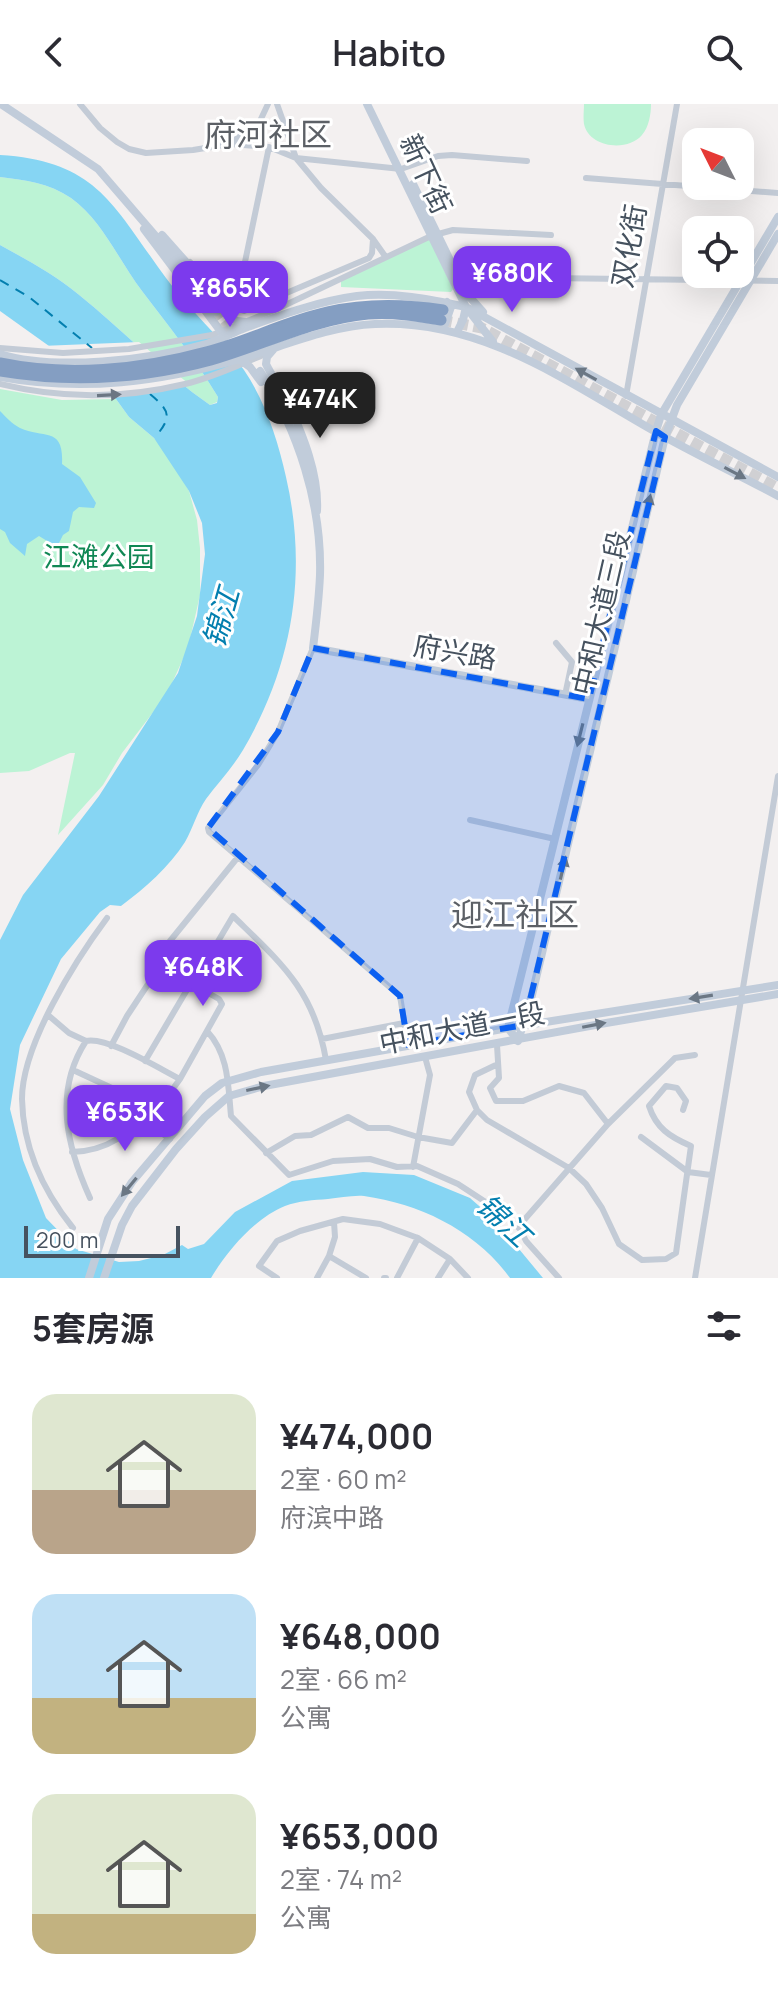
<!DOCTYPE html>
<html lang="zh">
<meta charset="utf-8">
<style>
body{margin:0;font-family:Manrope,"Noto Sans SC",sans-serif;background:#f2f2f3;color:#2b2b33;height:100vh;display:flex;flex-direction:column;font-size:30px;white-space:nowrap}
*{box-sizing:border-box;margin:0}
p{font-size:26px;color:#7c7c81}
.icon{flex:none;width:44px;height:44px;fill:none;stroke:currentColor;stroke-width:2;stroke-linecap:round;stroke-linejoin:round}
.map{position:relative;height:1174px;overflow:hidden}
.sheet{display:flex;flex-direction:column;background:#fff;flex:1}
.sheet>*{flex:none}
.needle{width:52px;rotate:312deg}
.controls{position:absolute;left:682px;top:24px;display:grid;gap:16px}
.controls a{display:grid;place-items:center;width:72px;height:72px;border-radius:16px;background:#fff;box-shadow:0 8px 32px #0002;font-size:40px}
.scale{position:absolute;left:24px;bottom:20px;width:156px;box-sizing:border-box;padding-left:8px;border:4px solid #46525f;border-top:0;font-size:22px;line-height:28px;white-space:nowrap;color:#46525f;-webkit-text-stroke:6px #fff;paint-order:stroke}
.price{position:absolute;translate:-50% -68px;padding:0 18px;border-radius:16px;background:#7c3aed;color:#fff;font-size:26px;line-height:52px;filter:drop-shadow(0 2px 4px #0008)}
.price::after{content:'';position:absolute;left:50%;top:48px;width:24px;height:18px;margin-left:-12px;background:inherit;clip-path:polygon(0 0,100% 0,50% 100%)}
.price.active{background:#222;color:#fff}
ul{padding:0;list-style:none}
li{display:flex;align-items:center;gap:24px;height:200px;padding:0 32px}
li span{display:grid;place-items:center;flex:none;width:224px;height:160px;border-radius:24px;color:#555}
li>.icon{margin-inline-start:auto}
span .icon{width:96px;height:96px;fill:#fffc;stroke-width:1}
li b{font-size:34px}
h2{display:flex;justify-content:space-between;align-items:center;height:96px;padding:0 32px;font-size:34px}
header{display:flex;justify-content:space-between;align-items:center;height:104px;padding:0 32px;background:#fff;font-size:36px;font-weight:600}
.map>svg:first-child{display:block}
.green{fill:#bcf3d5}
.water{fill:#86d5f3}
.pier{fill:#f3f0f0}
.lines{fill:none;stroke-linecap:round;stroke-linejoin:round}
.ferry{stroke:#037faf;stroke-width:2;stroke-dasharray:10 8;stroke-linecap:butt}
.secondary-tunnel{stroke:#d0d0d3;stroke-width:8;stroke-dasharray:8 4;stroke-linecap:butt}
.highway-tunnel{stroke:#d0d0d3;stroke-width:11;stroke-dasharray:11 5.5;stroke-linecap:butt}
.street{stroke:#c3cbd6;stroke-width:6}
.secondary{stroke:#c1ccda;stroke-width:8}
.highway{stroke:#849ec2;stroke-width:11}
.oneway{fill:#6b7784}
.oneway2{fill:#6c7683}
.marked{fill:#0c60f1;fill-opacity:0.2;stroke:#0c60f1;stroke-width:6;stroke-dasharray:16 10;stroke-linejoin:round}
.labels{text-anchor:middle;stroke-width:6;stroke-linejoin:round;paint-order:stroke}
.street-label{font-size:28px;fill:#46525f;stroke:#fff}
.park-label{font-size:28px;fill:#108754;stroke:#fff}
.water-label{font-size:30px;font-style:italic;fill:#037faf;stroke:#fff}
.quarter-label{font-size:32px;fill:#5c6066;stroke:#fff}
</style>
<header><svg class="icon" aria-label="back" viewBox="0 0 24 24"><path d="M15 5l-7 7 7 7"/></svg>Habito<svg class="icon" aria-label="search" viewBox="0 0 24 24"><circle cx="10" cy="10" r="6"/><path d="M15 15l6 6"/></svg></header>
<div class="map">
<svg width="778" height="1174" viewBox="0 0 778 1174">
<rect width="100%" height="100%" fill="#f3f0f0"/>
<path class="green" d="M 584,0 L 651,0 C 651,10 649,23 642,31 C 628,48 589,44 584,20 C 583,14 584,6 584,0 Z
M 0,73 C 25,76 49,79 71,94 C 102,116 119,157 142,187 C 170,224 194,253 218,293 L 217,298 L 210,301 C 162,268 123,226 78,190 C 54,170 27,156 0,141 Z
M 429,134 L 453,185 L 451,188 L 341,183 L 341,177 Z
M 0,285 L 62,296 L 116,295 L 129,313 L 154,334 L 169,351 L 189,387 L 197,416 L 200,444 L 200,491 L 188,544 L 167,590 L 122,649 L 103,681 L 58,731 L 75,649 L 70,649 L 29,667 L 0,669 Z"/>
<path class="water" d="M 0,51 C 98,57 113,102 166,174 C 189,206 221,233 244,266 C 265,297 278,336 286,373 C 308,468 293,561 243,646 C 233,663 218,679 206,695 C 197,708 193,724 185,738 C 169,763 145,784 121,802 L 110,801 L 100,808 L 61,855 L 20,941 L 10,1005 L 23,1056 L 46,1114 L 76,1145 L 119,1158 L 139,1157 L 163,1151 L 182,1141 L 188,1145 L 204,1140 L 235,1108 L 292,1077 L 363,1068 L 414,1071 L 470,1094 L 495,1116 L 543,1174 L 510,1174 C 476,1127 421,1100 364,1092 C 353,1091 339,1094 328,1095 C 314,1096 298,1097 285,1102 C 255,1114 227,1147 211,1174 L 0,1174 L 0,836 L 23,791 L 99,692 L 178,569 L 197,512 L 205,450 L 202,419 L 189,387 L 154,334 L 129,313 L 116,295 L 77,262 L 0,207 L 0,141 C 27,156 54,170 78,190 C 123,226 162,268 210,301 L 217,299 L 218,293 C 194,253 170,224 142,187 C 119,157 102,116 71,94 C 49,79 25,76 0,73 Z
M 0,307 C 6,313 12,320 20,324 C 44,335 64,322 62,360 L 80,373 L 96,399 L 94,404 L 79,403 L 73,408 L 69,427 L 63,431 L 57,443 L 39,432 L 27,440 L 25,452 L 10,439 L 5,428 L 0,425 Z"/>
<path class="pier" d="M 139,238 L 190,281 L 106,292 L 41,242 Z"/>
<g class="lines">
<path class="ferry" d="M 0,176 L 29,193 L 92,244
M 150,290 C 169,306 173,312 156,332"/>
<path class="secondary-tunnel" d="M 216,208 L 231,228"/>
<path class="highway-tunnel" d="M 441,216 L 482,224 L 778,384"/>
<path class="street" d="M 80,0 L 100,24 L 117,38 L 129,45 L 146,49 L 193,46 L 230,40 L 269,43 L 296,54 L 401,65 L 438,52 L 452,51 L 527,57
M 277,0 L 296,54 L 321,84 L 373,135 L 385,152
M 230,40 L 260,17 L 268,0
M 586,74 L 778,89
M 190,158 L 232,203 L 244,207 L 369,154 L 372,149 L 373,135
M 461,181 L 480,173 L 778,177
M 256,202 L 243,193 L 241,177 L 269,43
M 0,244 L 63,249 L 129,245 L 212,231 L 277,205 L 431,132 L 453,126 L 551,131
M 0,280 C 61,295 123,295 185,280 C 211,274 236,262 261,252
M 626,292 L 677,0
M 556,539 L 572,558 L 565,591
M 313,544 L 278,628 L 258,661 L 208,724 L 209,728 L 400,892 L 408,941
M 470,716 L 555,735
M 170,837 L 238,753
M 204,861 L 233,812 C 281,859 314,886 326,956
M 48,911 L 69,929 L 86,937 C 107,932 160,965 180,975
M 207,927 C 229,951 228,981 231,1012 L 289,1071 L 333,1057 L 370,1055 L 397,1063 L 417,1062 L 458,1080 L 504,1110 L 520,1125 L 526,1137 L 559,1174
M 322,935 L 404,919
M 86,937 C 53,988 67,1043 90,1094
M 497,941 L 499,974 L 490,984 L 496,997 L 523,997 L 559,982 L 584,989 L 608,1020
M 111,942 L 127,912 L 160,862 L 219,895 L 222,900 L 180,975 L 148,1019
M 145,957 L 191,879
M 73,966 L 155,1004
M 477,1006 L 487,1016 L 569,1064 L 586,1080 L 602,1104 L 619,1140 L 642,1156 L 666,1155 L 676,1149 L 691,1042 C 670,1033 656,1024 649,1002 L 666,982 L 677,984 L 686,997 L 683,1006
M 145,1017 L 170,1035
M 641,1033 L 688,1068 L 711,1071
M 72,1048 C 108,1047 131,1029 153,1002
M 266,1049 L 295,1032 L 311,1031 L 348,1013 L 368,1024 L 389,1024 L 418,1033 L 452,1039 L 477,1006 L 469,988 L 475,971 L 498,960
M 413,1063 L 430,971 L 425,953
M 334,1118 L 335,1133 L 329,1152 L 366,1174
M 518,1123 L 608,1020 L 675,954 L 695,951
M 73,1124 C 44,1088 23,1044 22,995 C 22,941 75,857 107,814
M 277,1174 L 259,1162 L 277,1137 L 300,1127 L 343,1115 L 380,1120 L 418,1134 L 450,1155 L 468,1174
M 317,1174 L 329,1152
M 384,1174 L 386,1174
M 397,1174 L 418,1134
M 438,1174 L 450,1155
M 695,1174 L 778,672"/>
<path class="secondary" d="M 1,0 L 98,65 L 160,137 L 216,208
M 367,0 L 466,203 L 493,238
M 413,80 L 466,189 L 483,208
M 144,125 L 225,233
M 162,131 L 195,168 L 228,212 L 237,217 L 257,219
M 440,224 L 445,220 L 451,203 L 447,198
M 457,228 L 463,216 L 466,203
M 273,246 L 267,253 L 266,260 C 272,273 282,285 288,298 C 303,332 319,370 317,407
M 0,250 C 55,267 150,256 206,240 C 219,236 232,229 245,224 C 281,211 319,197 357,192 C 394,188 429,195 466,203 L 778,373
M 239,255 L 250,263 L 261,278
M 260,267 C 298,326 322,400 320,471 C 319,495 316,520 313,544 L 589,595
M 0,273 C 82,288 161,278 240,255 C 284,242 329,222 375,220 C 481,215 566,277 654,327 C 695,350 737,370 778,392
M 518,937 L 508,924 L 656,327 L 661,311 L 778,113
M 518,937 L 532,891 L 665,333 L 677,301 L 778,130
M 89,1174 L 108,1115 L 132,1078 L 205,992 L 222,979 L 261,968 L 508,924 L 778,881
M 104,1174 L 122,1121 L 132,1102 L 176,1045 L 205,1013 L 229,992 L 264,982 L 606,919 L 778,890"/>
<path class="highway" d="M 0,259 C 67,273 140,266 206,248 C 247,238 286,217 328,208 C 367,199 404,200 443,206
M 0,267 C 71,279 141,275 211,256 C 263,241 314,215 368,210 C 393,208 417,212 441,216"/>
</g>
<defs><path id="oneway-solid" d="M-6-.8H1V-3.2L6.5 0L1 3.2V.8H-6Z" transform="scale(2)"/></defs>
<g class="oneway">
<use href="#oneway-solid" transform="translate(586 270) rotate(-151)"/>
<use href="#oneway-solid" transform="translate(735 369) rotate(28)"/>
<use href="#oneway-solid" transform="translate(648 402) rotate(-77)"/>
<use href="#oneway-solid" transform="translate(580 631) rotate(104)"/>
<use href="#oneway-solid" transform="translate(563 764) rotate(-77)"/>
<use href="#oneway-solid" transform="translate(701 893) rotate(171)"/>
<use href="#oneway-solid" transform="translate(594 921) rotate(-11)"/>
<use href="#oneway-solid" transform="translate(258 984) rotate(-12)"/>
<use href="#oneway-solid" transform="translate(129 1083) rotate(129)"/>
</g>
<use class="oneway2" href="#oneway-solid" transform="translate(109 291) rotate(-3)"/>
<path class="marked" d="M 656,327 L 665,333 L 524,921 L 408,941 L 400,892 L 208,724 L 278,628 L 313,544 L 589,595 Z"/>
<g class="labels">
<g class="street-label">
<text transform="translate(426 70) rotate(65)" y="10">新下街</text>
<text transform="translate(629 142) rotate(-80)" y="10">双化街</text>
<text transform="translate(601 509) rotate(-77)" y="10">中和大道三段</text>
<text transform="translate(455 548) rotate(10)" y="10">府兴路</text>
<text transform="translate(462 924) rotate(-11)" y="10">中和大道一段</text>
</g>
<g class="park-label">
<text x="99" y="463">江滩公园</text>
</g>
<g class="water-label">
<text transform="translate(222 514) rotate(-74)" y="10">锦江</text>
<text transform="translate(503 1117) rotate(43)" y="10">锦江</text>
</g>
<g class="quarter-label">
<text x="268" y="42">府河社区</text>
<text x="515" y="822">迎江社区</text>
</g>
</g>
</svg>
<div class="controls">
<a><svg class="needle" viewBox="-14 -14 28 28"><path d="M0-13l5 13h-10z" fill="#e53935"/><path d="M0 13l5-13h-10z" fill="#7c7c81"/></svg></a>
<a><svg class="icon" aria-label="locate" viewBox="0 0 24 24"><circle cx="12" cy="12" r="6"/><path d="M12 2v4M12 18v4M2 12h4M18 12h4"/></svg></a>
</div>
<div class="scale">200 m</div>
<b class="price" style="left:512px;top:210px">¥680K</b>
<b class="price" style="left:230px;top:225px">¥865K</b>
<b class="price active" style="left:320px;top:336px">¥474K</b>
<b class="price" style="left:203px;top:904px">¥648K</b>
<b class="price" style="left:125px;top:1049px">¥653K</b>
</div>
<section class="sheet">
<h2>5套房源<svg class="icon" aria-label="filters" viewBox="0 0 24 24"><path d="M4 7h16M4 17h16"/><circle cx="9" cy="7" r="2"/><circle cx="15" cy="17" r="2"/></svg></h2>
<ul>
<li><span style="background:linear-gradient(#dfe7d0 60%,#b9a48a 0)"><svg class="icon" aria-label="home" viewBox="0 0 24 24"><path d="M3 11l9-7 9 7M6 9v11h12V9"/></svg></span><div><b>¥474,000</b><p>2室 · 60 m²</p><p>府滨中路</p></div></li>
<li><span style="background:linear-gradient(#bfe0f5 65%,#c2b280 0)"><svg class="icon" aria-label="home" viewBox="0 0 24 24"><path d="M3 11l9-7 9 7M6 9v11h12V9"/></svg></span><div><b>¥648,000</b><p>2室 · 66 m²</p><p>公寓</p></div></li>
<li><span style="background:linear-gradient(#dfe7d0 75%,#c2b280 0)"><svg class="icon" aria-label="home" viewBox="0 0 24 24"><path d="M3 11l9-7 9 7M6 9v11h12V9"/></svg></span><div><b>¥653,000</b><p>2室 · 74 m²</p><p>公寓</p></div></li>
</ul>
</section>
